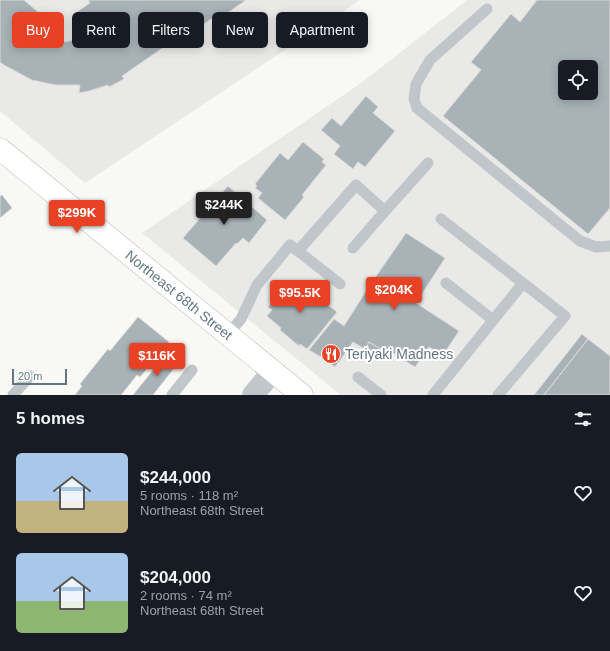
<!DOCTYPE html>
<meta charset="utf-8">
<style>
body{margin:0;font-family:Helvetica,sans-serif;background:#242831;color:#f1f3f6;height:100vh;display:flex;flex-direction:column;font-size:15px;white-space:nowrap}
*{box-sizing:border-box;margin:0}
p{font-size:13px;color:#9ea1a6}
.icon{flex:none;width:22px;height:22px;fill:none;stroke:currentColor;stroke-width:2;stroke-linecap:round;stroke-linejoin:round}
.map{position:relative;height:395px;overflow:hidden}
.details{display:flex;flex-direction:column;background:#171b24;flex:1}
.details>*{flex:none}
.top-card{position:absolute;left:12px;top:12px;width:400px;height:36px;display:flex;gap:8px}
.controls{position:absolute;left:558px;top:60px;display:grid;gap:8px}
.controls a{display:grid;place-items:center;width:40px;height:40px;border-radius:6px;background:#171b24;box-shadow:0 2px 10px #0003;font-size:20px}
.scale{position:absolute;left:12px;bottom:10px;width:55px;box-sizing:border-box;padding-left:4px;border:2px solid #627681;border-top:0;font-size:11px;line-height:14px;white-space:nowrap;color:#627681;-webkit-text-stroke:3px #fff;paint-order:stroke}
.price{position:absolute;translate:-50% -34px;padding:0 9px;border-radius:4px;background:#e94124;color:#fff;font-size:13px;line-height:26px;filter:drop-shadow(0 1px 2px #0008)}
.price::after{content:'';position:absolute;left:50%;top:24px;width:12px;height:9px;margin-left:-6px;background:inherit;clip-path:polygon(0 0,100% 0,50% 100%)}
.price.active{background:#222;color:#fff}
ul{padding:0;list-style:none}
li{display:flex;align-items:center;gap:12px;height:100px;padding:0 16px}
li span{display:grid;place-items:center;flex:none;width:112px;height:80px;border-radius:6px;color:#555}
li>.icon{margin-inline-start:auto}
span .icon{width:48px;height:48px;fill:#fffc;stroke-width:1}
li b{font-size:17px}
h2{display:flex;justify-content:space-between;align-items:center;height:48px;padding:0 16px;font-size:17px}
.pill{padding:0 14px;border-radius:6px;background:#171b24;box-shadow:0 2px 10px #0003;font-size:14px;line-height:36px}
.pill.active{background:#e94124;color:#fff}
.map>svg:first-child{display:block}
.built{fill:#e9e9e8;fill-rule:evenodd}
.building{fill:#a8b2b7;stroke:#dad9d7;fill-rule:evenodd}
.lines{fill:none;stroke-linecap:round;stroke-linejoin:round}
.secondary-casing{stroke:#b3babe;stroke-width:23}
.service{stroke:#c0c6c9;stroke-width:11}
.minor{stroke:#c0c6c9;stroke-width:22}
.secondary{stroke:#fff;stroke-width:22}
.labels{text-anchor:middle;stroke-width:4;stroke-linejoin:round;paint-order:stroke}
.street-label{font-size:14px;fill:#627681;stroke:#fff}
.poi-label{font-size:14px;fill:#627681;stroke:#fff;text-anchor:start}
</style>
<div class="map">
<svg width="610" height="395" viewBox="0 0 610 395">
<rect width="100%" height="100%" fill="#f8f8f5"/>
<path class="built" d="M 0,0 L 360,0 L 85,183 L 0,111 Z
M 467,0 L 610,0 L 610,395 L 341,395 L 142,233 L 364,81 ZM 565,67 L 591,67 L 591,93 L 565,93 Z"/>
<path class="building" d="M 0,0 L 24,0 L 44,17 L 32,31 L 42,37 L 53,40 L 64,42 L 75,40 L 91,33 L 77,12 L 90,3 L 88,0 L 246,0 L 216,21 L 214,17 L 176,43 L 174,40 L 122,76 L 124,79 L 109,87 L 108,85 L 89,91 L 79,93 L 80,85 L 56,85 L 32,80 L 4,65 L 0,62 Z
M 537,0 L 610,0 L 610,208 L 588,234 L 443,116 L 481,70 L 471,62 L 511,14 L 520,22 ZM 565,67 L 591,67 L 591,93 L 565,93 Z
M 366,96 L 378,107 L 373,113 L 395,131 L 365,167 L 358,162 L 353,169 L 334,154 L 340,146 L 321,130 L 332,118 L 341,126 Z
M 303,142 L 324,159 L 322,162 L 326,165 L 302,195 L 304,197 L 285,220 L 258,198 L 262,193 L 255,188 L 257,186 L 255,184 L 280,153 L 288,160 Z
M 228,186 L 267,220 L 249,243 L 243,238 L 237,244 L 236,243 L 216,266 L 183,238 L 202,216 L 197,212 L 208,198 L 213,203 Z
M 2,195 L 12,208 L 0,218 L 0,196 Z
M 406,233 L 445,258 L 416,303 L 459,331 L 443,355 L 429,347 L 415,367 L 386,349 L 384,351 L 369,342 L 365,349 L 353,342 L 338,363 L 324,353 L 321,357 L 309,350 L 334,319 L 344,326 L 368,288 Z
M 297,280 L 337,312 L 307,349 L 300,344 L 299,346 L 280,330 L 281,328 L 267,316 L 272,310 L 268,307 L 288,283 L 292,286 Z
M 138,317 L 169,342 L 140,377 L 137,375 L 121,395 L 75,395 L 82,386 L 80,384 L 108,349 L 110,351 Z
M 582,334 L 588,339 L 544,395 L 534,395 Z
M 588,339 L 610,356 L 610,395 L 544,395 Z
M 369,342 L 384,351 L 379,359 L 365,349 Z
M 324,353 L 338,363 L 335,367 L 321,357 Z
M 166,354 L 178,363 L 153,395 L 133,395 Z"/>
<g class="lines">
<defs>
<path id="secondary" d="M 0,149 L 302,395"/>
</defs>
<use href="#secondary" class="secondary-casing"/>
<path class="service" d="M 487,9 L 430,60 L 416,84 L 414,99 L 417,108 L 580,241 L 596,247 L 610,246
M 353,248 L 385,211
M 298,251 L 340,284
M 446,283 L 493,320
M 228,334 L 241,319 L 257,285 L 290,245 L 298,251 L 356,185 L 385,211 L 428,163
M 358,377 L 381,395
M 13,395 L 30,376
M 172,395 L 192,370
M 433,395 L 523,283 L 441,219
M 498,395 L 565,316 L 523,283"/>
<path class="minor" d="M 253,395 L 273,371"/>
<use href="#secondary" class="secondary"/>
</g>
<defs>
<symbol id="restaurant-disc" viewBox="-11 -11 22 22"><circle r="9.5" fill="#e94124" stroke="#fff"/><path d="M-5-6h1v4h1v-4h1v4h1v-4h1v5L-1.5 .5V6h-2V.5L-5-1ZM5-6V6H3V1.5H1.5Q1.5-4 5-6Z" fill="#fff"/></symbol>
</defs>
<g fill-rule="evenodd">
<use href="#restaurant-disc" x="320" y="343" width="22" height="22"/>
</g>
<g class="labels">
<g class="street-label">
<text transform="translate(179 295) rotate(39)" y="5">Northeast 68th Street</text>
</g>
<g class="poi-label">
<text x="345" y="359">Teriyaki Madness</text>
</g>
</g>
</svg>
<div class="controls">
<a><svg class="icon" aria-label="locate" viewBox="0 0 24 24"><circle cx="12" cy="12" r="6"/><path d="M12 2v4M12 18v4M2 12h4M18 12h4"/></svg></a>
</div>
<div class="scale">20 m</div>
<b class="price active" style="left:224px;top:226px">$244K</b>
<b class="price" style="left:77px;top:234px">$299K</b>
<b class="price" style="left:394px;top:311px">$204K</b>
<b class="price" style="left:300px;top:314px">$95.5K</b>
<b class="price" style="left:157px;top:377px">$116K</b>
<div class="top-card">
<a class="pill active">Buy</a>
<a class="pill">Rent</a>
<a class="pill">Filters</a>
<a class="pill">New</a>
<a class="pill">Apartment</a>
</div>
</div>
<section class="details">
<h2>5 homes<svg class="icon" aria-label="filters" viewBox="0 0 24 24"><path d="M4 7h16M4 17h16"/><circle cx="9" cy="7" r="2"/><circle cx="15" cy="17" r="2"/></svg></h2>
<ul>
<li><span style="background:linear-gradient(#a9c7e8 60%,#c2b280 0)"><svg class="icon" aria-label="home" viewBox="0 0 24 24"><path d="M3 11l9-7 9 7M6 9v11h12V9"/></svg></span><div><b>$244,000</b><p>5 rooms · 118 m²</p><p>Northeast 68th Street</p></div><svg class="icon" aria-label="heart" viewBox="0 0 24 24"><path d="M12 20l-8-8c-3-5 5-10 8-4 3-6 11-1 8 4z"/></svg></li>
<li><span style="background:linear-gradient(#a9c7e8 60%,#8fb573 0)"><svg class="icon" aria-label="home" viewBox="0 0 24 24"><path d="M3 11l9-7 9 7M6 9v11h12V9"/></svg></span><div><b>$204,000</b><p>2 rooms · 74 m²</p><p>Northeast 68th Street</p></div><svg class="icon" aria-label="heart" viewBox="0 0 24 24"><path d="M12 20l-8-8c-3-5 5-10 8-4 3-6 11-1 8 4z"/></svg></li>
</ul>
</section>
